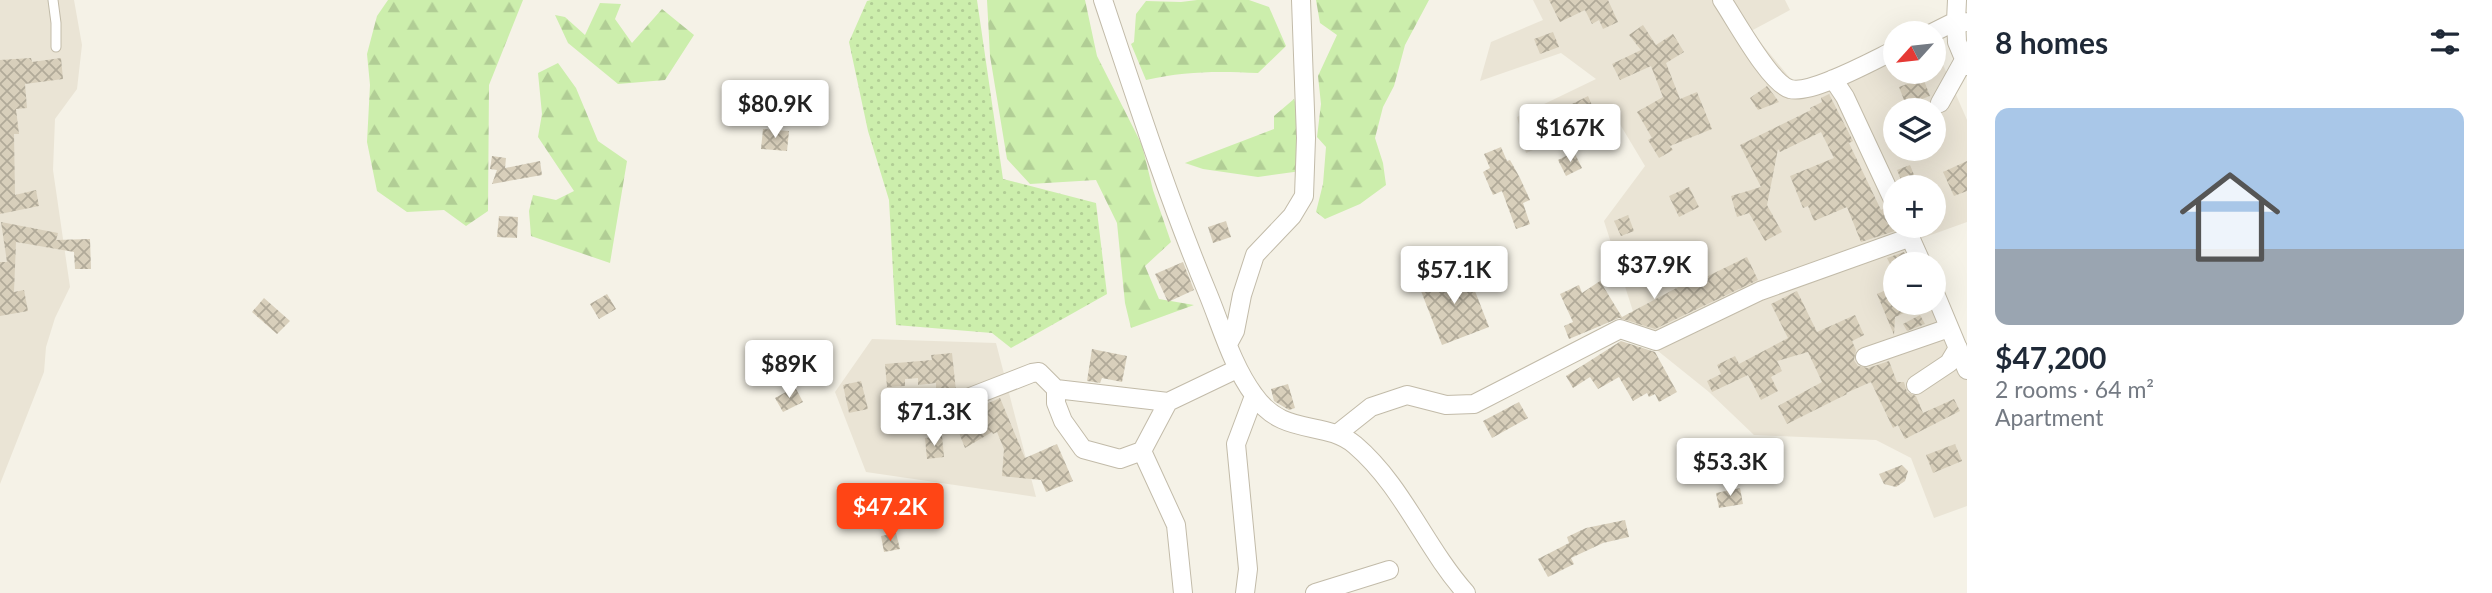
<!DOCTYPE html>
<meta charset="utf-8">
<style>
body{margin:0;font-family:Lato,sans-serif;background:#f6f6f7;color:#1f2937;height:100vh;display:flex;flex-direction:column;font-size:26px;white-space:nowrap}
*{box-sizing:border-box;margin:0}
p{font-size:23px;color:#747a83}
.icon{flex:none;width:38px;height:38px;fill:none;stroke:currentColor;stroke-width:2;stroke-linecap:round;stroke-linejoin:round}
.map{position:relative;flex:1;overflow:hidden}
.panel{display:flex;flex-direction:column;background:#fff;width:525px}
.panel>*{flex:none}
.needle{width:46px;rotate:243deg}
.tools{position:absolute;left:1883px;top:21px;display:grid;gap:14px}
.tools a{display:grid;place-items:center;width:63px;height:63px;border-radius:50%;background:#fff;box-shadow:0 7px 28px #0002;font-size:35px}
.price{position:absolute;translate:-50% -60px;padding:0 16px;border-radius:7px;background:#fff;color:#222;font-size:23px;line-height:46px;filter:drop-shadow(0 2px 4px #0008)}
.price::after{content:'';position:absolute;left:50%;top:42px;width:21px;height:16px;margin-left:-10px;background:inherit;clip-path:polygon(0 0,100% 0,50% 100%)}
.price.on{background:#ff4515;color:#fff}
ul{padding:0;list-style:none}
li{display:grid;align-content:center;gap:14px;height:371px;padding:0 28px}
li span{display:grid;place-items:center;height:217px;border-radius:14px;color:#555}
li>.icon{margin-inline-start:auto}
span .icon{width:126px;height:126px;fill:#fffc;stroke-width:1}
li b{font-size:30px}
h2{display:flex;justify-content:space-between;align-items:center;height:84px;padding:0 28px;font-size:30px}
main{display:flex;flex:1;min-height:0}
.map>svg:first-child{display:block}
.residential{fill:#eae4d5;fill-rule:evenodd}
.green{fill:url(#green-dots)}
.forest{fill:url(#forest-firs)}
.building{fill:url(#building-cross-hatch)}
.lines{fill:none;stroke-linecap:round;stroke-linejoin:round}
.service-casing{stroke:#c2bba9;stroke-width:11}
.minor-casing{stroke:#c2bba9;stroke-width:20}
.service{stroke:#fff;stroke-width:9}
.minor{stroke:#fff;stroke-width:18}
</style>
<main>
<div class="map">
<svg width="1967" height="593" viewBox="0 0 1967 593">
<defs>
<pattern id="green-dots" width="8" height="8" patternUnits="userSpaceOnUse" patternTransform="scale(1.75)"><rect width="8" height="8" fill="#cceeac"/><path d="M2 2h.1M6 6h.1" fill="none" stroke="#b1cd95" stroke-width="1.8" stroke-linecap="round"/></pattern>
<pattern id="forest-firs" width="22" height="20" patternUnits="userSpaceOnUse" patternTransform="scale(1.75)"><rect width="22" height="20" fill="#cceeac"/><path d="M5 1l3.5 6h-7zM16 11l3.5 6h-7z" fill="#b1cd95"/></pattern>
<pattern id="building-cross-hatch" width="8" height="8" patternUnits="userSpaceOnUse" patternTransform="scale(1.75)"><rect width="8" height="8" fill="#d8cfbb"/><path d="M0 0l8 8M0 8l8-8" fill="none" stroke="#b1aa99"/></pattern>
</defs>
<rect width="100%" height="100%" fill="#f5f2e7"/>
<path class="residential" d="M 0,0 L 74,0 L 82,45 L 77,89 L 55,119 L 53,170 L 70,287 L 55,318 L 46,347 L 44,372 L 0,484 Z
M 1533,0 L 1785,0 L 1790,10 L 1751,31 L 1795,84 L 1895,53 L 1895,72 L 1934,72 L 1934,44 L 1967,120 L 1967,222 L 1917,240 L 1927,264 L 1895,264 L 1895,303 L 1934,303 L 1934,281 L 1967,360 L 1967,506 L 1934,518 L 1911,458 L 1876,440 L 1754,435 L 1709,392 L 1658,351 L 1639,330 L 1604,221 L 1645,166 L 1615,116 L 1526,153 L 1517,117 L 1596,79 L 1561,53 L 1480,81 L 1491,42 L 1543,20 ZM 1895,110 L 1934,110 L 1934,149 L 1895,149 ZM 1895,187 L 1934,187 L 1934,226 L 1895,226 Z
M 872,339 L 996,343 L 1036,497 L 866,472 L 835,392 Z"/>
<path class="green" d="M 871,0 L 977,0 L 1003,179 L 1096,203 L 1107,294 L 1011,348 L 992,333 L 896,325 L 889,200 L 868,131 L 849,42 L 867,1 Z"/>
<path class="forest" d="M 388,0 L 523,0 L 489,85 L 488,211 L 466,226 L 444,210 L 407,212 L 377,191 L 367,142 L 370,85 L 367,54 L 377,16 Z
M 987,0 L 1085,0 L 1097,56 L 1142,145 L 1153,190 L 1171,242 L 1145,266 L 1159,299 L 1194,305 L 1131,328 L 1125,303 L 1117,223 L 1096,180 L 1030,184 L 1007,159 L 990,56 Z
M 1197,0 L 1249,0 L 1269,7 L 1286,46 L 1258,73 C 1218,71 1185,71 1146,80 L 1131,44 L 1134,42 L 1136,14 L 1146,1 L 1181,2 Z
M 1316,0 L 1429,0 L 1405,45 L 1394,86 L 1383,107 L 1375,138 L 1383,163 L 1386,185 L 1360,204 L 1325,219 L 1316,212 L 1323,184 L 1326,147 L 1317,137 L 1321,104 L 1318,76 L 1337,35 L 1320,23 Z
M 600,3 L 621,4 L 615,19 L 632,43 L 662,9 L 694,35 L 665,80 L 618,84 L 568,43 L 555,15 L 565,17 L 585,35 Z
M 558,63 L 576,88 L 598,141 L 627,161 L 610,263 L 531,236 L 529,211 L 533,195 L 556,200 L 574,191 L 538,137 L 542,114 L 538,73 Z
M 1294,99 L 1306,134 L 1301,171 L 1258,177 L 1203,169 L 1185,163 L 1274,129 L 1274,116 Z"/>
<path class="building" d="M 1549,0 L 1608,0 L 1618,22 L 1603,29 L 1599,20 L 1592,24 L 1585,10 L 1560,22 Z
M 1643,25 L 1656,45 L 1673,34 L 1684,52 L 1666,63 L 1680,99 L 1697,92 L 1712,129 L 1670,146 L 1673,150 L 1659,158 L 1648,140 L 1652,138 L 1637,112 L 1663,97 L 1651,66 L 1620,80 L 1612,64 L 1641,50 L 1629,35 Z
M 1553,32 L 1559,47 L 1540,54 L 1534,39 Z
M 31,58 L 32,62 L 61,58 L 63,79 L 25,84 L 27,108 L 16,109 L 19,134 L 14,134 L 15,195 L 36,190 L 39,206 L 0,214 L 0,60 Z
M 1923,78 L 1930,96 L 1906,105 L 1899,87 Z
M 1767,86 L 1779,102 L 1758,110 L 1750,98 Z
M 1829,94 L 1853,141 L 1849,143 L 1881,210 L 1885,208 L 1886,211 L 1895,231 L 1861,242 L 1847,207 L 1814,221 L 1808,206 L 1803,208 L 1790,176 L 1834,158 L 1821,132 L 1780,152 L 1778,149 L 1767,205 L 1782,232 L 1765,241 L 1749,213 L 1737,217 L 1731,196 L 1761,187 L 1740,145 L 1811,110 L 1810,108 L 1822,102 L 1821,98 Z
M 1588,96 L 1594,110 L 1575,120 L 1568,106 Z
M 763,129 L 789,131 L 787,151 L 761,149 Z
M 1501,147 L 1507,161 L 1510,160 L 1520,178 L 1530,200 L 1523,203 L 1530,224 L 1516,229 L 1502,191 L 1493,195 L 1483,172 L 1490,168 L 1484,154 Z
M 1574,152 L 1582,168 L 1566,176 L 1558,160 Z
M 492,156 L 506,158 L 505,168 L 540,161 L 542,175 L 492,184 L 497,170 L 490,169 Z
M 1967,161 L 1967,191 L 1954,196 L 1943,172 Z
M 1910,165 L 1919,187 L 1904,187 L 1897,170 Z
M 1689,187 L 1699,207 L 1679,217 L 1669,196 Z
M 1628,215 L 1634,231 L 1621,236 L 1614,221 Z
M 499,216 L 518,217 L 517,238 L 497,237 Z
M 1226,221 L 1231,237 L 1213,243 L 1208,227 Z
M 1,222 L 58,233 L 56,240 L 90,239 L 91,269 L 75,269 L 74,252 L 16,242 L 14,292 L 24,290 L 28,311 L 0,316 L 0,262 L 7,262 Z
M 1904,252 L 1910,264 L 1890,264 L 1887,258 Z
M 1747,257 L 1758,280 L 1655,329 L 1619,318 L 1569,339 L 1564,326 L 1573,322 L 1560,294 L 1579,285 L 1582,293 L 1600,281 L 1622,317 L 1684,284 L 1704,276 L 1704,278 Z
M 1183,262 L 1194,290 L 1168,302 L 1155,274 Z
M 1466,268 L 1489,327 L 1442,345 L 1419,286 Z
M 1895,286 L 1895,303 L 1927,303 L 1895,317 L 1894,335 L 1877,294 Z
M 1797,291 L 1817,332 L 1855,315 L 1864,335 L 1852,341 L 1856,350 L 1854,360 L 1858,366 L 1868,368 L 1889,361 L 1897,382 L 1904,382 L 1907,392 L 1916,396 L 1923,413 L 1954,399 L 1960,411 L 1905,439 L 1898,425 L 1893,428 L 1871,382 L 1846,393 L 1847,394 L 1787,424 L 1778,406 L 1822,382 L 1808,352 L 1777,361 L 1782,371 L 1771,377 L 1778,391 L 1761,400 L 1748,375 L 1712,392 L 1707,381 L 1721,374 L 1717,365 L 1735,356 L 1739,364 L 1788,338 L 1771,304 Z
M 607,294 L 616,309 L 599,319 L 590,304 Z
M 264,298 L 290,321 L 277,334 L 252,312 Z
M 1920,315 L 1925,324 L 1907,331 L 1903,324 Z
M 1621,341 L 1655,352 L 1677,392 L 1659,402 L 1655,394 L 1649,397 L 1647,393 L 1633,401 L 1619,377 L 1598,389 L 1590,377 L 1573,388 L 1566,376 Z
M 1092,349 L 1127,356 L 1122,382 L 1102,378 L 1100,383 L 1087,381 Z
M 952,353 L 956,391 L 949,400 L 952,409 L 959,412 L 970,411 L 1000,398 L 1025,458 L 1057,444 L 1073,481 L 1046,492 L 1041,480 L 1002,476 L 1004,449 L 997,432 L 993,434 L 992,432 L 965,448 L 943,392 L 936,393 L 936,383 L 918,385 L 918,378 L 905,379 L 905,386 L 887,387 L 885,364 L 932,360 L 931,355 Z
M 861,381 L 868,409 L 849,413 L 843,385 Z
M 1288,384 L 1295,408 L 1289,410 L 1274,401 L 1271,389 Z
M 795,387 L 803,402 L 783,412 L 775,398 Z
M 1519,402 L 1528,418 L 1492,438 L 1483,421 Z
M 942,436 L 944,457 L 927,459 L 925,438 Z
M 1955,444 L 1962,461 L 1933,473 L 1926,455 Z
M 1902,465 L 1908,471 L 1905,481 L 1896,487 L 1884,484 L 1879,474 Z
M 1740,488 L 1743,504 L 1719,508 L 1716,493 Z
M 1625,520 L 1629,537 L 1603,543 L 1571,558 L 1574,564 L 1548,577 L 1538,559 L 1569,543 L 1567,537 L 1586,528 Z
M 896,533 L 900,549 L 884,552 L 881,536 Z"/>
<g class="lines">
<defs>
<path id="service" d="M 53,0 L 56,23 L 56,47"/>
<path id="minor" d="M 1103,0 C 1136,99 1168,198 1208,294 C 1222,328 1232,365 1254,395 C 1284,438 1324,419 1355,445 C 1403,486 1425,547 1466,593
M 1722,0 C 1735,19 1770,84 1790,89 C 1811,95 1874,60 1895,50
M 1957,0 L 1956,21 L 1960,24 L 1965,22
M 1932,33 L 1956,21 L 1957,42 L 1967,66
M 1833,79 L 1845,97 L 1895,204
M 1940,103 L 1964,60
M 1905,226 L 1922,264
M 1934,291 L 1967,370
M 1228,344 L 1235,331 L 1242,295 L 1255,255 L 1292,216 L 1304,196 L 1306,138 L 1301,0
M 1865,357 L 1949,328
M 1916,385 L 1949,363 L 1958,348
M 1056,389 L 1056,403 L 1063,421 L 1083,449 L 1120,459 L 1142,451 L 1168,402
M 960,401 L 1032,373 L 1039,372 L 1056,389 L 1168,402 L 1237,369
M 1337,434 L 1371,407 L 1407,395 L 1446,405 L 1474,404 L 1620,329 L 1656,341 L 1760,291 L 1911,237
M 1142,451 L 1176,525 L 1183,593
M 1245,593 L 1248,569 L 1236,444 L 1254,396
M 1315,593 L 1389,570"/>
</defs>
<use href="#service" class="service-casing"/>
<use href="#minor" class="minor-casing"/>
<use href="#service" class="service"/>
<use href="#minor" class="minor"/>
</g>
</svg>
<div class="tools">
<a><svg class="needle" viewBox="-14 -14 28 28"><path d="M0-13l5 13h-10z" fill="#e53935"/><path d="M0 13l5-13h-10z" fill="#747a83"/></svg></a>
<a><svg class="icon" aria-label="layers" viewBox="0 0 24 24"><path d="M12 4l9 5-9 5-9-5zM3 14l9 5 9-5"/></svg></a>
<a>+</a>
<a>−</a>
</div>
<b class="price" style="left:775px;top:140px">$80.9K</b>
<b class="price" style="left:1570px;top:164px">$167K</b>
<b class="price" style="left:1654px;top:301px">$37.9K</b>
<b class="price" style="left:1454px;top:306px">$57.1K</b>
<b class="price" style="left:789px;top:400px">$89K</b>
<b class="price" style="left:934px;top:448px">$71.3K</b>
<b class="price" style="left:1730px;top:498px">$53.3K</b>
<b class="price on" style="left:890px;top:543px">$47.2K</b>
</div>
<section class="panel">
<h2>8 homes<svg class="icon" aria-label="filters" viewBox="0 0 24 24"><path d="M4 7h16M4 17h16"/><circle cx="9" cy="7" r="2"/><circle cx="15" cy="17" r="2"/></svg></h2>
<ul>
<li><span style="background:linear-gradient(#a9c7e8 65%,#9aa5b1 0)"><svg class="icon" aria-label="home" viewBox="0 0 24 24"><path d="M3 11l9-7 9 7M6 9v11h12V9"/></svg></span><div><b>$47,200</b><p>2 rooms · 64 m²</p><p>Apartment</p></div></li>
</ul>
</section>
</main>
